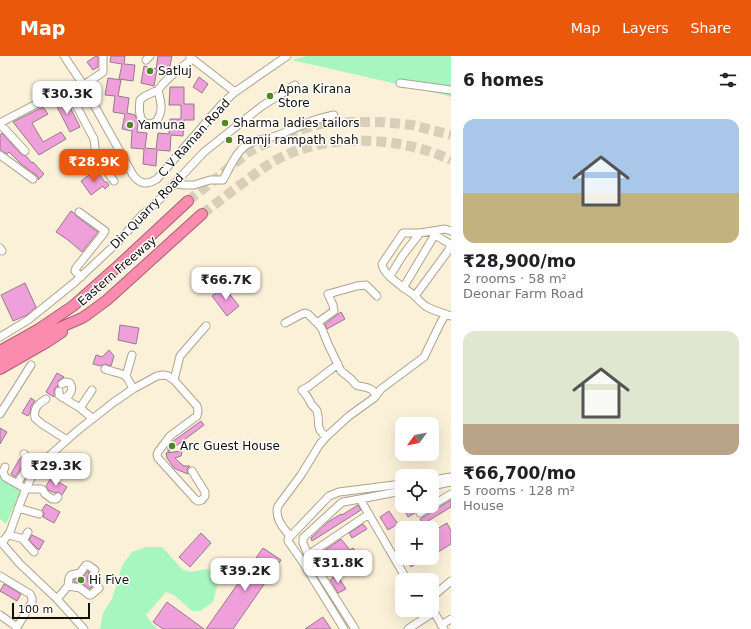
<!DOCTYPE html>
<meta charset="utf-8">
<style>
body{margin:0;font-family:"DejaVu Sans",sans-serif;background:#f6f6f6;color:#202124;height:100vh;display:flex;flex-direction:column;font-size:15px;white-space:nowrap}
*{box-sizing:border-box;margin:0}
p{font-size:13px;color:#757577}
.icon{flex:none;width:22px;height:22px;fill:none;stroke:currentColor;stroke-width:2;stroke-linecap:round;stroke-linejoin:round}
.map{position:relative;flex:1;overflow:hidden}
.panel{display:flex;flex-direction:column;background:#fff;width:300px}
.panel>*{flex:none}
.needle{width:26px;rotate:237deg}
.fabs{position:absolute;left:395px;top:361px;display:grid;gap:8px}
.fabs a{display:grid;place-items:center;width:44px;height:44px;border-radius:8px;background:#fff;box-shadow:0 4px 16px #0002;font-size:20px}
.scale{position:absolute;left:12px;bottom:10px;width:78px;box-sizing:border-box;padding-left:4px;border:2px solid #120f07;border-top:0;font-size:11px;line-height:14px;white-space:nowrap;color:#120f07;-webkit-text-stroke:3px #fefefe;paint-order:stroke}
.price{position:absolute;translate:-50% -34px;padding:0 9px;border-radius:8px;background:#fff;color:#222;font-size:13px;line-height:26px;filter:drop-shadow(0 1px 2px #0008)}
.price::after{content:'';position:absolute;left:50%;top:24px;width:12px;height:9px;margin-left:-6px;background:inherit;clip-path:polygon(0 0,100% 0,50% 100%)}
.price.current{background:#ea580c;color:#fff}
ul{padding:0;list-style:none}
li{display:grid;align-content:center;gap:8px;height:212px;padding:0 12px}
li span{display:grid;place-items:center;height:124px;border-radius:12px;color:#555}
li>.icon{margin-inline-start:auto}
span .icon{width:72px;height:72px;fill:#fffc;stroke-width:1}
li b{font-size:17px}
h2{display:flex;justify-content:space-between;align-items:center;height:48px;padding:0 12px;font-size:17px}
header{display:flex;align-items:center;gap:24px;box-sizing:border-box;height:56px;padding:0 20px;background:#ea580c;color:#fff}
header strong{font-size:19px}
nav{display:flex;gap:22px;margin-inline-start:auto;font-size:14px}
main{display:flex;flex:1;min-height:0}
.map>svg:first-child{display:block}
.green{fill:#a7f5bf}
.building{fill:#ef9fd9;stroke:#927c8b}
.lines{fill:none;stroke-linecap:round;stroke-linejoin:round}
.highway-tunnel{stroke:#d8ceb9;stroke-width:10;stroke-dasharray:10 5;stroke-linecap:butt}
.minor-casing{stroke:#ada48d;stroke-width:9}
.highway-casing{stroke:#a96075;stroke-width:12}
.minor{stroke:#fff;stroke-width:7}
.highway{stroke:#fb8cb0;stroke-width:10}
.poi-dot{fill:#508822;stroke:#fefefe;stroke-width:1.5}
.labels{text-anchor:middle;stroke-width:3;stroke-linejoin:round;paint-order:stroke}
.poi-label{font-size:12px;fill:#120f07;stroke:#fefefe;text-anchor:start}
.street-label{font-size:12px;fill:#120f07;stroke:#fefefe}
</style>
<header>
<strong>Map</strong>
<nav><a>Map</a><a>Layers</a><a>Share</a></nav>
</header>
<main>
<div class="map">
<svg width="451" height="573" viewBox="0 0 451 573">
<rect width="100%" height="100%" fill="#fbf0d8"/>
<path class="green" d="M 306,0 L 451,0 L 451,41 L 441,38 L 292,4 Z
M 0,419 L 22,433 L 6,468 L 0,463 Z
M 146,491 L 162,491 L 183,514 L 191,516 L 207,513 L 215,516 L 219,523 L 213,546 L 200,555 L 192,555 L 174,539 L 166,536 L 146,559 L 153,569 L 158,573 L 100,573 L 103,557 L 112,543 L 122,510 L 132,496 Z"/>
<path class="building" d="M 96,0 L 98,1 L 98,11 L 93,14 L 87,6 Z
M 111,0 L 125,0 L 124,8 L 135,9 L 133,25 L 119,23 L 122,8 L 110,6 Z
M 158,0 L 172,0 L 169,15 L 157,14 L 154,30 L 141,27 L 144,10 L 156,13 Z
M 199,21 L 208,28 L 202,37 L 193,31 Z
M 108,22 L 121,24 L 118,40 L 129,42 L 127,57 L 135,59 L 138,67 L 137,76 L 147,77 L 145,92 L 156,93 L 158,77 L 169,78 L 170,63 L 181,63 L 181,49 L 169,49 L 170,31 L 184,31 L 184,48 L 194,48 L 194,64 L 184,64 L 183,80 L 171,79 L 170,95 L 157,94 L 156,110 L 143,108 L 144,93 L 131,92 L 132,75 L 122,73 L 125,58 L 113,56 L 115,40 L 105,39 Z
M 65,41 L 80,71 L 70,76 L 55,47 Z
M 43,51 L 48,58 L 32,67 L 43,86 L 61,76 L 66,83 L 39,99 L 13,66 Z
M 2,77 L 21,98 L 26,100 L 32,107 L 33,106 L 44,118 L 38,124 L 38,121 L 36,119 L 21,108 L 9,96 L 7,98 L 0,94 L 0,79 Z
M 96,114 L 105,126 L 107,126 L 109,129 L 105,133 L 103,130 L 91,139 L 81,125 Z
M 71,155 L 74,157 L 76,160 L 98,176 L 82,196 L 68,184 L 56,176 Z
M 25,227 L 36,251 L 27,259 L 13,265 L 1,239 Z
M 224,231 L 239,250 L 227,260 L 212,240 Z
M 341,256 L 345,263 L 327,273 L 325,268 Z
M 120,269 L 139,272 L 136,288 L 118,284 Z
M 109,294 L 114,300 L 111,310 L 105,308 L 101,310 L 93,308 L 96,299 L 102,301 Z
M 57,317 L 64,321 L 58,325 L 58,330 L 55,332 L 54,335 L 54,341 L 46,336 Z
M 31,342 L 35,345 L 31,350 L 30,357 L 28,360 L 22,357 Z
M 201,365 L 204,369 L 168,396 L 168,391 L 172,386 Z
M 0,372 L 7,376 L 0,388 Z
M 181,395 L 182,396 L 181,400 L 175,402 L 180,407 L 184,410 L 190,410 L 187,413 L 188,418 L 178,414 L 174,412 L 167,402 L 166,397 Z
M 20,402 L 24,405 L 24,408 L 15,421 L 11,418 Z
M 51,422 L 67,431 L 62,439 L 59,436 L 55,437 L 48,434 L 46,430 Z
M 451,444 L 451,451 L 423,468 L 420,463 Z
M 46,448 L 60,456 L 54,467 L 43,461 L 44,457 L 42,454 Z
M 358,449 L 361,454 L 312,485 L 311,482 L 328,466 L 341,458 L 342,459 Z
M 413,450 L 419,450 L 420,451 L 416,454 L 415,457 L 408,461 L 405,455 Z
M 389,455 L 398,468 L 388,474 L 380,461 Z
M 447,467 L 451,475 L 451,488 L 432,500 L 432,476 Z
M 363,468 L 367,473 L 352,482 L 349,477 Z
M 201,477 L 211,487 L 190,511 L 179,501 Z
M 32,479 L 44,485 L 39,494 L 29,484 Z
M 341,483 L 350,494 L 353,492 L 357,497 L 344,506 L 337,495 L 332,498 L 325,503 L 331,512 L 325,516 L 315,501 Z
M 263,492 L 281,504 L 233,573 L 206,573 Z
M 405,502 L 425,502 L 411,511 Z
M 88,515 L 89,516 L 87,524 L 92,531 L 90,533 L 83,528 L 74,526 L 74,523 L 84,520 Z
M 337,519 L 346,533 L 338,537 L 330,524 Z
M 4,528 L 21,538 L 17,545 L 0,535 Z
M 167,546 L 204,573 L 163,573 L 153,566 Z
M 323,561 L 331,573 L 305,573 Z"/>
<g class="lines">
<path class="highway-tunnel" d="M 188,145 L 250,95 L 275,83 L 299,74 L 324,67 L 352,66 L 381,66 L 412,69 L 451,79
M 202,158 C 216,148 229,137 243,127 C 256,117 269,107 284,100 C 333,77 402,81 451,104"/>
<defs>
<path id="minor" d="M 64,0 L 82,27 L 133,119 C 141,129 147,129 157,123 L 222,48 L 235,36 L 287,0
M 190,1 L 235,36
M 146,4 L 150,0
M 400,27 L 451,34
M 84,29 L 103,16 L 103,0
M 158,34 L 145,40 L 140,44 C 139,52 138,67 149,68 C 150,68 155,66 156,66 C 164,54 161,47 158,34 C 167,21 180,13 192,3
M 0,67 L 67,32 L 94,83 L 96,101 L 114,125
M 0,68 L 25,95
M 0,99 L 33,123
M 174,127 L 184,129 L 194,129 L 210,124 L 223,124 C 229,113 235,98 245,90 C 254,83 265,83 276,80 C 287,76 297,71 307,67 C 316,63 325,61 334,59
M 79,156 L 105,175 L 104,177 L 76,212 L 75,215 L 81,221
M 451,175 L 445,173 L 420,177 L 403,177 L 382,208 C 383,220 407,233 415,240 C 419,244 422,248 427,251 C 435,255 443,257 451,260
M 0,192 L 2,195
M 390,220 L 403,199 L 420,177
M 403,232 L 437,175
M 415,240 L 448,195 L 450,191 L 450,188 L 435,179
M 285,267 L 302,258 L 305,257 L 308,258 L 320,270 L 322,273 L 328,288 L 341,315 L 352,324 L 356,329 C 364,332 373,330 376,340
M 317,267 L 334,255 L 333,249 L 328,238 L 357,230 L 366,229 L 377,240
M 0,281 L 28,264 L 74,227 L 118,186 L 141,160 L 159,144 L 204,96 L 262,50 L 295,29
M 105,313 C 109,315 121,317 124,319 C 128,321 131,329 133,333
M 126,320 L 132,299
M 174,324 L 180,300 L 206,270
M 59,335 L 59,339 L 63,342 C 70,341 74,333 70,327 L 65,326 L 62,328
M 65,342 L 67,344 L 80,352 L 92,362
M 46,343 C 38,348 33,352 35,362 L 42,368 L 67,384
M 80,352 L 92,334
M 0,358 L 31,309
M 326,381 C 314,370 321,368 317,355 C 316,353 313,350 311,348 C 309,342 306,339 302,334 L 308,331 L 338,308
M 5,411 L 3,416 L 5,421 L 26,433 L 41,433 L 43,434 L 45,438 L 52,443 L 56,443 L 58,441
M 432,424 L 451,421
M 17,428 L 29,409 L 29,403 L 24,398
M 432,430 L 451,426
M 360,443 L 402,435
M 18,452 L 39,458
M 420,457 L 451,438
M 28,476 L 24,483 L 24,485 L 34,496
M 9,479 L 24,483
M 290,480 C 283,472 274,461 278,450 L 301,419 L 320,388 L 326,381 L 349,360 L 374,342 L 381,333 L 424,301 L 441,266 L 446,258
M 0,485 L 20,508 L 57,543 L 84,573
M 2,487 L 10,476 L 21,445 L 26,433 L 32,420 L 39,409 L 77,375 L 114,346 L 133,333 L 157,320 L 163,319 L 168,320 L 174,324 L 197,350 L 198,355 L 197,360 L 170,380 L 158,396 L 157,399 L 158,402 L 195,443 L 198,445 L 202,444 L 205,440 L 205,436 L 192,415
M 308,499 L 369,458
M 0,520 L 30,538 L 32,542 L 32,546 L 16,573
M 432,541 L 451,525
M 57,543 L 68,530 L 69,522 L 71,519 L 80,517 L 86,509 L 88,509 L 95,514 L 92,523 L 99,532 L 91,539 L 89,539 L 80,532 L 68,530
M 432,552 L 434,556 L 444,573
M 0,559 L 17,571
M 441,569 L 451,563
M 344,573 L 302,505 L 288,485 L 288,483 L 329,440 L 339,436 L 402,428
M 355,573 L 308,499 L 303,487 L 303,482 L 340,448 L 343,446 L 360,443 L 407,524
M 408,573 L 434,556"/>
<path id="highway" d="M 0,295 L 39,273 L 73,250 L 118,210 L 188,145
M 0,303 L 43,279 L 82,262 L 88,258 L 107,244 L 202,158
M 0,313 L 47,286 L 62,276"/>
</defs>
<use href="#minor" class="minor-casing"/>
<use href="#highway" class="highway-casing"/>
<use href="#minor" class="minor"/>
<use href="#highway" class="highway"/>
</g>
<g class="poi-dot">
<circle cx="150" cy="15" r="4"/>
<circle cx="270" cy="40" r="4"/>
<circle cx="225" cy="67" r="4"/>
<circle cx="130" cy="69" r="4"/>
<circle cx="229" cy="84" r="4"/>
<circle cx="172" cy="390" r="4"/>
<circle cx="81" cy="524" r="4"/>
</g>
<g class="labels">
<g class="poi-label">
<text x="158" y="19">Satluj</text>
<text x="278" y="37">Apna Kirana<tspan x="278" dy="14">Store</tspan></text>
<text x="233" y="71">Sharma ladies tailors</text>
<text x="138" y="73">Yamuna</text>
<text x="237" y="88">Ramji rampath shah</text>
<text x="180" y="394">Arc Guest House</text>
<text x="89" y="528">Hi Five</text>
</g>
<g class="street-label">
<text transform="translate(194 82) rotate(-48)" y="4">C V Raman Road</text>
<text transform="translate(147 155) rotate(-46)" y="4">Din Quarry Road</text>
<text transform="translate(117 215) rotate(-41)" y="4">Eastern Freeway</text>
</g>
</g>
</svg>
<div class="fabs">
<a><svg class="needle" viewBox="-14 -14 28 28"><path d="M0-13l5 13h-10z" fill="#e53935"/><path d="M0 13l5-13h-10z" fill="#757577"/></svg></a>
<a><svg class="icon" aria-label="locate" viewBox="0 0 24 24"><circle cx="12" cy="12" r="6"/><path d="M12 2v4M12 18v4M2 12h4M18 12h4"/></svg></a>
<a>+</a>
<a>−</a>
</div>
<div class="scale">100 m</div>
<b class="price" style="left:67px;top:59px">₹30.3K</b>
<b class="price current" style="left:94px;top:127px">₹28.9K</b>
<b class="price" style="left:226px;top:245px">₹66.7K</b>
<b class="price" style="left:56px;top:431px">₹29.3K</b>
<b class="price" style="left:338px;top:528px">₹31.8K</b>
<b class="price" style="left:245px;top:536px">₹39.2K</b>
</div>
<section class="panel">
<h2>6 homes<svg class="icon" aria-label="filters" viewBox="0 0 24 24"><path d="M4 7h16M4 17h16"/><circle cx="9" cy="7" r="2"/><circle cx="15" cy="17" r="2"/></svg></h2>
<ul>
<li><span style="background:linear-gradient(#a9c7e8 60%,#c2b280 0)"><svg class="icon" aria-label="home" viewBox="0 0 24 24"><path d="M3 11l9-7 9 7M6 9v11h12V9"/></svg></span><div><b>₹28,900/mo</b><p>2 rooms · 58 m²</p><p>Deonar Farm Road</p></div></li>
<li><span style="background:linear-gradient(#dfe7d0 75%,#b9a48a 0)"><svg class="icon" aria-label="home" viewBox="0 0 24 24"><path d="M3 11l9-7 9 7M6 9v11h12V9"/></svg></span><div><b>₹66,700/mo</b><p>5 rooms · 128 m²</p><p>House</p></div></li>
</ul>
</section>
</main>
